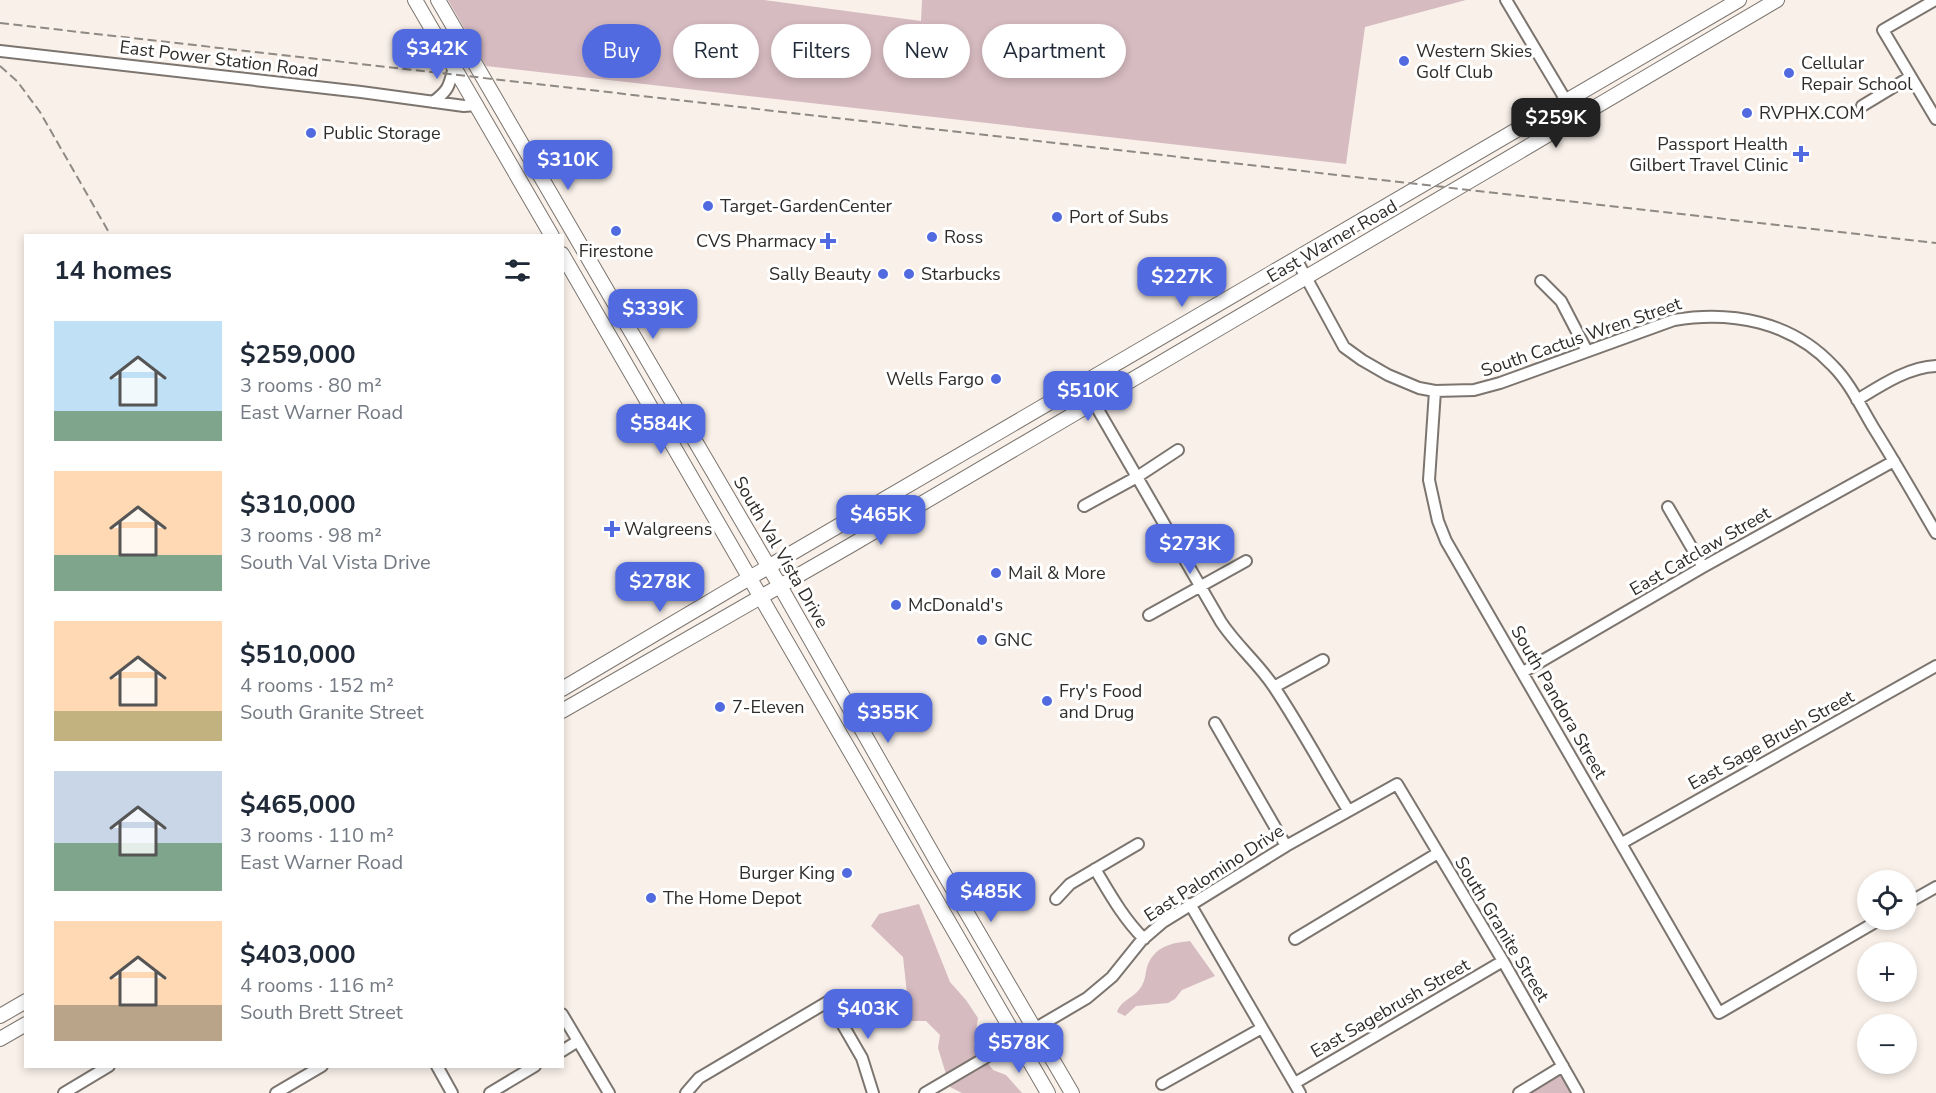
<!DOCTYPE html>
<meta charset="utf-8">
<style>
body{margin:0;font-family:"Nunito Sans",sans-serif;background:#f6f6f7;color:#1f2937;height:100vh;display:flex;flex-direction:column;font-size:22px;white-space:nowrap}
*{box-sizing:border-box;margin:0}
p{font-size:20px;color:#747a83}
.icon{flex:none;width:33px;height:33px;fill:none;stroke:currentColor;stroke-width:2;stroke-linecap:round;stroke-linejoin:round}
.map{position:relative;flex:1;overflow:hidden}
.drawer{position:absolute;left:24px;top:234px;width:540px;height:834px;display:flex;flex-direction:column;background:#fff;border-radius:0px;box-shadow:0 3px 9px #0003}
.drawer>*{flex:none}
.banner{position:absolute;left:582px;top:24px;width:570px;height:54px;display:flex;gap:12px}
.fabs{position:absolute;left:1857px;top:870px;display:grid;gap:12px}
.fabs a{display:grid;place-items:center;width:60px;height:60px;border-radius:50%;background:#fff;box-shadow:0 3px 9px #0003;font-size:30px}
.price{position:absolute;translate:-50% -51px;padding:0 14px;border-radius:12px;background:#526adf;color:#fff;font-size:20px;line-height:39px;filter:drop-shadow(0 2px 3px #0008)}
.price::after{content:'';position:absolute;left:50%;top:36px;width:18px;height:14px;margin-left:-9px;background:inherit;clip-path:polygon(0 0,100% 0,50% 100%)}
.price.current{background:#222;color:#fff}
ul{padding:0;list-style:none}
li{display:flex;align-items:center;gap:18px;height:150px;padding:0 30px}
li span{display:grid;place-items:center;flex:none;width:168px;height:120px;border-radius:0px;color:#555}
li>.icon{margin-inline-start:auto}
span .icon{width:72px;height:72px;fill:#fffc;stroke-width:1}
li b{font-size:26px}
h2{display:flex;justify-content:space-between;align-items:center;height:72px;padding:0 30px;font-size:26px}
.pill{padding:0 21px;border-radius:27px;background:#fff;box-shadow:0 3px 9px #0003;font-size:21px;line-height:54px}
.pill.current{background:#526adf;color:#fff}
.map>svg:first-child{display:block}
.green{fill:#d6bbc1}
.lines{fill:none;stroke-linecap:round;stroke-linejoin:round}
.minor-casing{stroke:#7c756f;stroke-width:14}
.major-casing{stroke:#7c756f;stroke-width:16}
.minor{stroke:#fff;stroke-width:10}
.major{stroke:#fff;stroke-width:14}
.rail{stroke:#8f8984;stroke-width:2;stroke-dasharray:9 4.5;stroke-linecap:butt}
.poi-dot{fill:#526adf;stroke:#fff;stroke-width:2}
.labels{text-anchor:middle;stroke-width:6;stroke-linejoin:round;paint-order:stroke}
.poi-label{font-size:18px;fill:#2f2c29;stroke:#fff;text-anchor:start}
.street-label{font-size:18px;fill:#2f2c29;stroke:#fff}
</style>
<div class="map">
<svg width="1936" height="1093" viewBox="0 0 1936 1093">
<rect width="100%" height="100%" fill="#f9f0e9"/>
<path class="green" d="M 448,0 L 764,0 L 921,21 L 922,0 L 1466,0 L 1365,27 L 1346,164 L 486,66 Z
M 919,904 L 950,982 L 966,1000 L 978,1018 L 974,1045 L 993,1070 L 1006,1075 L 1022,1093 L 962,1093 L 950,1087 L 938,1048 L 940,1035 L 926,1021 L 910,1021 L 903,957 L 871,926 L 879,914 Z
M 1190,941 L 1215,976 L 1182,990 L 1175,999 L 1168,1003 L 1136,1006 L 1125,1016 L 1117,1012 C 1120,1002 1130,999 1137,992 C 1148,981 1144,971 1149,962 C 1158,945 1173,943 1190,941 Z
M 1563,1066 L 1578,1093 L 1519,1093 Z"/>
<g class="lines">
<defs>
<path id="minor" d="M 1506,0 L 1577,119
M 1935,0 L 1883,30 L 1936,119
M 0,51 L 361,92 L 464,106 L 476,105
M 433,102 C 449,90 449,86 454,67
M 1862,106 L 1910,77
M 1296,259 L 1344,347 L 1362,360 L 1388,375 L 1419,388 L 1435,391 L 1474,390 L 1500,383 L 1674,320 C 1732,310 1792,322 1833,366 C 1850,383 1861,407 1873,427 C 1895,462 1915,497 1936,533
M 1541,281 L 1561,301 L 1587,351
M 1435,391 L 1429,480 L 1438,521 L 1446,541 L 1719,1013 L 1879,920
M 1857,400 C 1880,386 1908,367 1936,366
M 1093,401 L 1221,622 C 1236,645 1258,663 1274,687 C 1300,726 1323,769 1348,810
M 1084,506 L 1137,477 L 1178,450
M 1668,507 L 1703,567
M 1149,615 L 1246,561
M 1523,672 L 1703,567 L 1894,461
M 1274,687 L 1323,660
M 1215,723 L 1286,846
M 1622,843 L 1936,666
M 1095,869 C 1110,894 1123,918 1144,939
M 1056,899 L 1070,884 L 1138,844
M 1190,904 L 1300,1093
M 1906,904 L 1936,887
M 1295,939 L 1438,853
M 562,1014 L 609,1093
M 562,1051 L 578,1041
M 437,1066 L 452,1093
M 1295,1083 L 1503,961
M 1162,1084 L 1262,1028
M 64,1093 L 109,1066
M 276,1093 L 322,1066
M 490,1093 L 535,1066
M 686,1093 L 699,1078 L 829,1001 L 862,1058 L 873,1093
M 925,1093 L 1087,998 L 1112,977 L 1141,941 L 1163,922 L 1286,846 L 1397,784 L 1503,961 L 1578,1093
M 1519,1093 L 1563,1066"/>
<path id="major" d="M 415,0 L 552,236
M 438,0 L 623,318 L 780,586 L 940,867 L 1072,1093
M 562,254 L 1048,1093
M 562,689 L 780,560 L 1739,0
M 562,711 L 853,544 L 1777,0
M 0,1016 L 26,1001
M 0,1039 L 26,1024"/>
</defs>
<use href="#minor" class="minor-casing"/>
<use href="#major" class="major-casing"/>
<use href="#minor" class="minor"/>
<use href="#major" class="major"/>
<path class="rail" d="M 0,23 L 1936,243
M 0,66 L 17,81 L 40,112 L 111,236"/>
</g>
<g class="poi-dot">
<circle cx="1404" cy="61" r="6"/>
<circle cx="1789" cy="73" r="6"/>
<circle cx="1747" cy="113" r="6"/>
<circle cx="311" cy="133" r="6"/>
<path d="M1798 145h6v6h6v6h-6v6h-6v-6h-6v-6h6z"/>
<circle cx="708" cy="206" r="6"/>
<circle cx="1057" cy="217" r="6"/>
<circle cx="616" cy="231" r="6"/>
<circle cx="932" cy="237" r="6"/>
<path d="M825 232h6v6h6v6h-6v6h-6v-6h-6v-6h6z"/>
<circle cx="883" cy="274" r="6"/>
<circle cx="909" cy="274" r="6"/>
<circle cx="996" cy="379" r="6"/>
<path d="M609 520h6v6h6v6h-6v6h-6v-6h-6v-6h6z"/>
<circle cx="996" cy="573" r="6"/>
<circle cx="896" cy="605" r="6"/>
<circle cx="982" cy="640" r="6"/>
<circle cx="1047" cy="701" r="6"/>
<circle cx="720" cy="707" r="6"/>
<circle cx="847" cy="873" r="6"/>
<circle cx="651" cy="898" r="6"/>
</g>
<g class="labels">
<g class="poi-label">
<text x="1416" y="57">Western Skies<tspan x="1416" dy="21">Golf Club</tspan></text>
<text x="1801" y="69">Cellular<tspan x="1801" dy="21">Repair School</tspan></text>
<text x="1759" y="119">RVPHX.COM</text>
<text x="323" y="139">Public Storage</text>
<text x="1788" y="150" text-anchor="end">Passport Health<tspan x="1788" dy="21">Gilbert Travel Clinic</tspan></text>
<text x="720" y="212">Target-GardenCenter</text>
<text x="1069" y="223">Port of Subs</text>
<text x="944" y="243">Ross</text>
<text x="816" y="247" text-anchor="end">CVS Pharmacy</text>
<text x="616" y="257" text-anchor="middle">Firestone</text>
<text x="871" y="280" text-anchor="end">Sally Beauty</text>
<text x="921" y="280">Starbucks</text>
<text x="984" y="385" text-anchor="end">Wells Fargo</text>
<text x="624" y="535">Walgreens</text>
<text x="1008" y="579">Mail &amp; More</text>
<text x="908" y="611">McDonald's</text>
<text x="994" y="646">GNC</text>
<text x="1059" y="697">Fry's Food<tspan x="1059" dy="21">and Drug</tspan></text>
<text x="732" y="713">7-Eleven</text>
<text x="835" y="879" text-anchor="end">Burger King</text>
<text x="663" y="904">The Home Depot</text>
</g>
<g class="street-label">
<text transform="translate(219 59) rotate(7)" y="6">East Power Station Road</text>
<text transform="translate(1332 241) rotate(-30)" y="6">East Warner Road</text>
<text transform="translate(1581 337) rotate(-19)" y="6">South Cactus Wren Street</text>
<text transform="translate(1700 551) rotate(-30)" y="6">East Catclaw Street</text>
<text transform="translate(781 552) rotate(60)" y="6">South Val Vista Drive</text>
<text transform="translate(1559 702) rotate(60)" y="6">South Pandora Street</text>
<text transform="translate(1771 740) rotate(-29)" y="6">East Sage Brush Street</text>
<text transform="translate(1214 873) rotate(-33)" y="6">East Palomino Drive</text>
<text transform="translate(1502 929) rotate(59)" y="6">South Granite Street</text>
<text transform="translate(1390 1008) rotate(-30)" y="6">East Sagebrush Street</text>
</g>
</g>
</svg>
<div class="fabs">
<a><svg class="icon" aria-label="locate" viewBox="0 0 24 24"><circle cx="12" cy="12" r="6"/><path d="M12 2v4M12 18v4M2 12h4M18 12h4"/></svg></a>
<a>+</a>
<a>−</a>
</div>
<b class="price" style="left:437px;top:80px">$342K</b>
<b class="price current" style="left:1556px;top:149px">$259K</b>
<b class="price" style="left:568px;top:191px">$310K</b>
<b class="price" style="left:1182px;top:308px">$227K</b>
<b class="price" style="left:653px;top:340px">$339K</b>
<b class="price" style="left:1088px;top:422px">$510K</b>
<b class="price" style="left:661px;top:455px">$584K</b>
<b class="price" style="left:881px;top:546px">$465K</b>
<b class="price" style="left:1190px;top:575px">$273K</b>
<b class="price" style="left:660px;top:613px">$278K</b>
<b class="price" style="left:888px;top:744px">$355K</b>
<b class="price" style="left:991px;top:923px">$485K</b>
<b class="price" style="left:868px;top:1040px">$403K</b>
<b class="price" style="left:1019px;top:1074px">$578K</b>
<div class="banner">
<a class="pill current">Buy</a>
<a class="pill">Rent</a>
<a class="pill">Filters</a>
<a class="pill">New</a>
<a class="pill">Apartment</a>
</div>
<section class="drawer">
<h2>14 homes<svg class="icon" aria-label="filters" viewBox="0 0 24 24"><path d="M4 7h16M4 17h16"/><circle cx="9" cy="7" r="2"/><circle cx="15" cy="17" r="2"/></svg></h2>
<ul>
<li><span style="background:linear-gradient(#bfe0f5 75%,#7fa58c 0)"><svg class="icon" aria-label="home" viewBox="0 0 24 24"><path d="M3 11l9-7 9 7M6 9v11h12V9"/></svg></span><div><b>$259,000</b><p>3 rooms · 80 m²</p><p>East Warner Road</p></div></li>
<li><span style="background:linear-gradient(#ffd9b3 70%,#7fa58c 0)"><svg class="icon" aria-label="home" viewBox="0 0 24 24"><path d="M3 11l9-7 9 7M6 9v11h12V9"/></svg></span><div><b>$310,000</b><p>3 rooms · 98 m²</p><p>South Val Vista Drive</p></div></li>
<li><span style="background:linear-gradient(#ffd9b3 75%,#c2b280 0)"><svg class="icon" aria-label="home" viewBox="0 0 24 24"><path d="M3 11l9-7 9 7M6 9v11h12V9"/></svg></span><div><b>$510,000</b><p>4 rooms · 152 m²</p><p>South Granite Street</p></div></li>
<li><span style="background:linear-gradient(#c9d6e8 60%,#7fa58c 0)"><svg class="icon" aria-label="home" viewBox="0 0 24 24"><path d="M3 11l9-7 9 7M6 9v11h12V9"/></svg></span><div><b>$465,000</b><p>3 rooms · 110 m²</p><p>East Warner Road</p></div></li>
<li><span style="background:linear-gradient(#ffd9b3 70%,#b9a48a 0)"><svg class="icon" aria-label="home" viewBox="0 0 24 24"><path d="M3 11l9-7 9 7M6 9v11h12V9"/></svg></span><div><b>$403,000</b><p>4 rooms · 116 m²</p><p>South Brett Street</p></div></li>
</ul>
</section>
</div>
